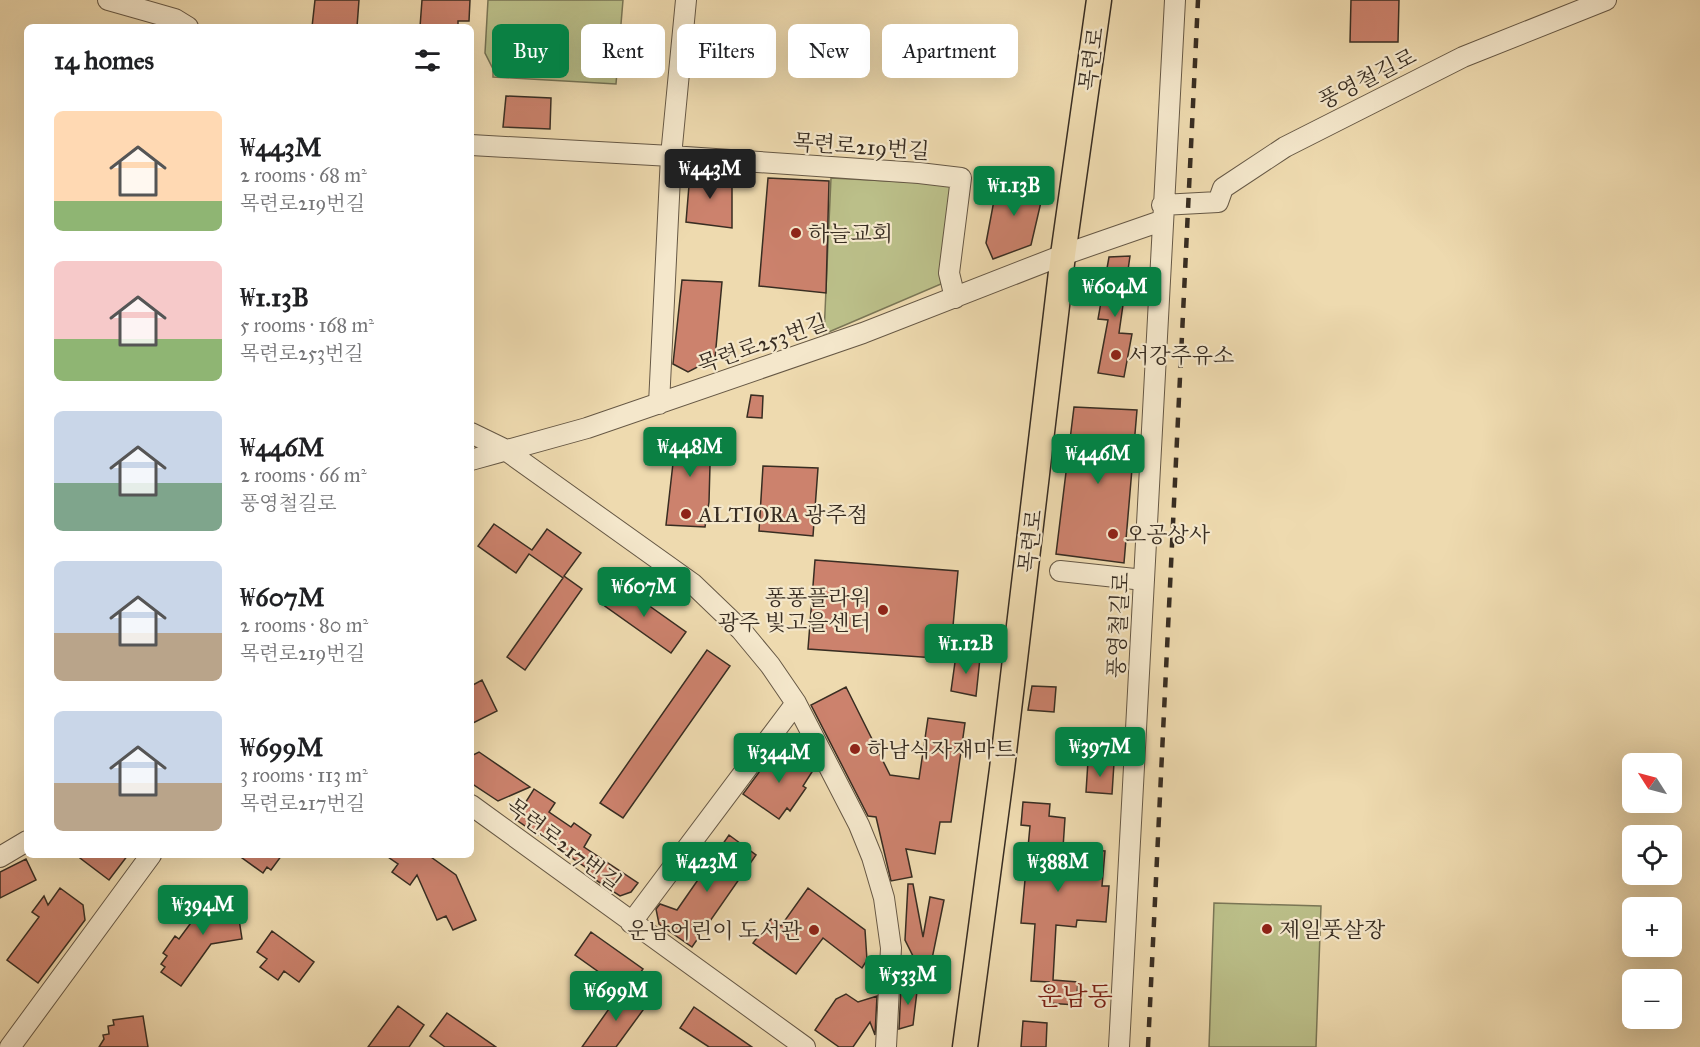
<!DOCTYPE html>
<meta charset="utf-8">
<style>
body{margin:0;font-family:"IM FELL Great Primer","Noto Serif KR",serif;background:#f6f6f6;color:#202124;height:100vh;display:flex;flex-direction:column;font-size:22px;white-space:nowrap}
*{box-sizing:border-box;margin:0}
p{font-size:20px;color:#757577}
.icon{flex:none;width:33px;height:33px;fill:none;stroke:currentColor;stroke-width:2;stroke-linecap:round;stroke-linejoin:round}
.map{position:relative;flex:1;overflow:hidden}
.details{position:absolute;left:24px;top:24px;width:450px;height:834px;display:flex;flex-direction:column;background:#fff;border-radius:9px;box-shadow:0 6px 24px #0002}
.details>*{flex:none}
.top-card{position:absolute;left:492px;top:24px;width:570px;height:54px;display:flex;gap:12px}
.needle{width:39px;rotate:306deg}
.fabs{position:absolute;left:1622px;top:753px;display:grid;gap:12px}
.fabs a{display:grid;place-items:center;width:60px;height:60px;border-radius:9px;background:#fff;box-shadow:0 6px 24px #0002;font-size:30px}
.price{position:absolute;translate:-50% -51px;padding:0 14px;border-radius:6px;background:#0b8043;color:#fff;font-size:20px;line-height:39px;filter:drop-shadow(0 2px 3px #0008)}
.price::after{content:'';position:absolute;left:50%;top:36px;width:18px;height:14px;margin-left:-9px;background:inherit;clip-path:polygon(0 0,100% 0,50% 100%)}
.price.current{background:#222;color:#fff}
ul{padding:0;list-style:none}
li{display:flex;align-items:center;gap:18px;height:150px;padding:0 30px}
li span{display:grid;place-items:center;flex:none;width:168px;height:120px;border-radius:9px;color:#555}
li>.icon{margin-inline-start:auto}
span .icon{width:72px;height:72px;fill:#fffc;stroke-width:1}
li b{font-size:26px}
h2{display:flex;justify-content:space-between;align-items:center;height:72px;padding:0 30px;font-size:26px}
.pill{padding:0 21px;border-radius:9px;background:#fff;box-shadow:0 6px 24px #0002;font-size:21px;line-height:54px}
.pill.current{background:#0b8043;color:#fff}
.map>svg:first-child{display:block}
.green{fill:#bbbf89;stroke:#7a7656;stroke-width:1.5}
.building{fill:#cc826d;stroke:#382d22;stroke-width:1.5}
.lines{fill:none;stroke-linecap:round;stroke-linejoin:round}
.minor-casing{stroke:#665845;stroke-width:22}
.major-casing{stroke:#382d22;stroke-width:27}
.minor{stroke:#f4e7cb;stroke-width:20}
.major{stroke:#eedaaf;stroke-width:24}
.rail{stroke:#382d22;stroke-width:4.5;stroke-dasharray:10 10;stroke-linecap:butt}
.poi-dot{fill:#8f2418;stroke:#f4e7cb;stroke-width:2}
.labels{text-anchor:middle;stroke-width:4.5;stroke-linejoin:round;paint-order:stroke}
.street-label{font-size:22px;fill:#382d22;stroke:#f4e7cb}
.poi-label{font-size:22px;fill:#382d22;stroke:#f4e7cb;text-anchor:start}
.quarter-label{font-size:26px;fill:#7a1f14;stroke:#f4e7cb}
</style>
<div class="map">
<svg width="1700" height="1047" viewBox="0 0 1700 1047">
<rect width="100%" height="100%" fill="#eedaaf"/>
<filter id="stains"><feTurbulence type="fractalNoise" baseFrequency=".00333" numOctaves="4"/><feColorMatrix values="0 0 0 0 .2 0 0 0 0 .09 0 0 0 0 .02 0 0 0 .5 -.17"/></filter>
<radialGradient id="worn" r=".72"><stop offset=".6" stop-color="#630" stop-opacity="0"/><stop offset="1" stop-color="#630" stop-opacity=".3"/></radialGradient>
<path class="green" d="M 488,0 L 623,0 L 616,84 L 493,77 L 493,69 L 485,53 Z
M 831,178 L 946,184 L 951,188 L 953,198 L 941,284 L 824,334 Z
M 1214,903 L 1321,906 L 1316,1047 L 1209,1047 Z"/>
<path class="building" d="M 315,0 L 359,0 L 357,27 L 312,27 Z
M 422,0 L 470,0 L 469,21 L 458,21 L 458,27 L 420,27 Z
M 1351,0 L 1399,0 L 1398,42 L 1350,42 Z
M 506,96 L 551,98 L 550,129 L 503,127 Z
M 690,173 L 732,174 L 732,228 L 686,222 Z
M 768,178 L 829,181 L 826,293 L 759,286 Z
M 998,179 L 1045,185 L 1031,245 L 993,259 L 986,243 Z
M 1130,256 L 1119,333 L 1132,334 L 1124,377 L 1098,373 L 1108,320 L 1098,319 L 1109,257 Z
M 682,280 L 722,282 L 715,358 L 688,372 L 673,364 Z
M 751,395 L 763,396 L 762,418 L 747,417 Z
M 1074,407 L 1137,410 L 1124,563 L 1056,554 Z
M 677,428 L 711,428 L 709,502 L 705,527 L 666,525 Z
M 763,466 L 818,468 L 813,536 L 759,531 Z
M 494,524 L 532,550 L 547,529 L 581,553 L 564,576 L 582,589 L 525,670 L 507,657 L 563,578 L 529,554 L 516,573 L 478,546 Z
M 815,560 L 958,571 L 950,659 L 808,649 Z
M 617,583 L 686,632 L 671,653 L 602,604 Z
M 707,650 L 730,666 L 623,818 L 600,803 Z
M 956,655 L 980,658 L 976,696 L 951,691 Z
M 482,680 L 497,711 L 471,724 L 471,686 Z
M 1032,686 L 1056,687 L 1054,712 L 1028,710 Z
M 846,687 L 890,775 L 919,779 L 928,718 L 965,723 L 951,822 L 940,822 L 935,854 L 906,849 L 912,877 L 891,881 L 876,817 L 868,816 L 811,705 Z
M 777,748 L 812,772 L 803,786 L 806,788 L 790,811 L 787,808 L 779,819 L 743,794 Z
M 479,752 L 530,787 L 498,801 L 471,783 L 471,756 Z
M 1088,761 L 1114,763 L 1112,794 L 1086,792 Z
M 534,789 L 555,803 L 549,812 L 571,827 L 574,823 L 591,835 L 584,847 L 638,883 L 631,892 L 620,896 L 585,873 L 588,869 L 515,819 Z
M 1023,802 L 1050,804 L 1049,816 L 1065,818 L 1063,848 L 1105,851 L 1102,886 L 1109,886 L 1106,922 L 1077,920 L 1076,927 L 1056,925 L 1053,980 L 1078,982 L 1076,1005 L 1047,1003 L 1049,982 L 1031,981 L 1035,924 L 1021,923 L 1030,826 L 1021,825 Z
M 729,835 L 756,855 L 692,947 L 659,924 L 656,909 L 660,904 L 677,910 Z
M 76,855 L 128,855 L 109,880 Z
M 238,855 L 282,855 L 271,870 L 267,867 L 263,873 Z
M 385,855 L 428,855 L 456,875 L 476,920 L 453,930 L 446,916 L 437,920 L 417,875 L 410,885 L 392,872 L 398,864 Z
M 26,859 L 36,880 L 0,898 L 0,872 Z
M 908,884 L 913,884 L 923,937 L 930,897 L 944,900 L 932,959 L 913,956 L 905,940 Z
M 60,888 L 83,905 L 85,920 L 38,983 L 7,960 L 39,917 L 32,912 L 44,896 L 48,905 Z
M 808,888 L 865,930 L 867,960 L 862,968 L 823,938 L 796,974 L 753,943 L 771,919 L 781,926 Z
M 235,893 L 242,939 L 211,944 L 181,986 L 161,972 L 165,967 L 161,964 L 167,956 L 163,953 L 175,936 L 179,939 L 196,916 L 195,912 L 200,911 L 199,903 L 205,902 L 204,897 Z
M 272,931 L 314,962 L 299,982 L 284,971 L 278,980 L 260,967 L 267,959 L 257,952 Z
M 591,932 L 643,969 L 627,992 L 575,955 Z
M 918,983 L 913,1025 L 899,1029 L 901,988 Z
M 623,989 L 646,1006 L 616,1047 L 582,1047 Z
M 846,994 L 858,1002 L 877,996 L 875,1035 L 870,1022 L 853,1047 L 839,1047 L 815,1030 L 836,999 Z
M 398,1006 L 424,1025 L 409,1047 L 368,1047 Z
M 694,1007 L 752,1047 L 709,1047 L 680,1028 Z
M 447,1013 L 496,1047 L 445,1047 L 430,1036 Z
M 143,1016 L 148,1047 L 99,1047 L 104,1039 L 103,1035 L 109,1034 L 108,1026 L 114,1025 L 113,1020 Z
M 1023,1021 L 1047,1023 L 1046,1047 L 1021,1047 Z"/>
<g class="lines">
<defs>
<path id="minor" d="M 108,0 L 175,19 L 188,27
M 471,145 L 671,156 L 919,173 L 961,178 L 949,273 L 955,298
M 1162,205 L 1218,202 L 1223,188 L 1285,147 L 1463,57 L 1606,0
M 659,404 L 671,156 L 686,0
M 471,433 L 504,449 L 693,584 L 741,630 L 770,665 L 796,703 L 859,825 L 872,857 L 884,898 L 891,948 L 886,1047
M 471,460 L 587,428 L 863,333 L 1063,255 L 1161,221
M 1060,571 L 1144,580
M 471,805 L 805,1047
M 0,857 L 27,841
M 631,923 L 796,703
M 10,1047 L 151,855
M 1119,1047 L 1175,0"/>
<path id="major" d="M 965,1047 L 1002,769 L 1063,255 L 1099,0"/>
</defs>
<use href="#minor" class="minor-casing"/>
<use href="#major" class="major-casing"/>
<use href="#minor" class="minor"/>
<use href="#major" class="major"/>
<path class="rail" d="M 1148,1047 L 1198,0"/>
</g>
<g class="poi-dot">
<circle cx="796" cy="233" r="6"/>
<circle cx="1116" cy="355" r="6"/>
<circle cx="686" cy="514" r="6"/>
<circle cx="1113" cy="534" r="6"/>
<circle cx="883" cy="610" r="6"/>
<circle cx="855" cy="749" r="6"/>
<circle cx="1267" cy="929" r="6"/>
<circle cx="814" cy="930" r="6"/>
</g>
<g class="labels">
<g class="street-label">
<text transform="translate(1091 59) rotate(-82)" y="8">목련로</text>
<text transform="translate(1367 78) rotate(-27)" y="8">풍영철길로</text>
<text transform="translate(861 146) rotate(4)" y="8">목련로219번길</text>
<text transform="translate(762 343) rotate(-19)" y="8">목련로253번길</text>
<text transform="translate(1030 541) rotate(-83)" y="8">목련로</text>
<text transform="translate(1118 625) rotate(-87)" y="8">풍영철길로</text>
<text transform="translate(564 844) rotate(37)" y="8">목련로217번길</text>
</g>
<g class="poi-label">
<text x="808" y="241">하늘교회</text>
<text x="1128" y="363">서강주유소</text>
<text x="698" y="522">ALTIORA 광주점</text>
<text x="1125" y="542">오공상사</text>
<text x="871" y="605" text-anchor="end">퐁퐁플라워<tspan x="871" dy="25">광주 빛고을센터</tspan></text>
<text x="867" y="757">하남식자재마트</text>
<text x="1279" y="937">제일풋살장</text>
<text x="802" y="938" text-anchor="end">운남어린이 도서관</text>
</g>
<g class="quarter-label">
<text x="1075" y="1005">운남동</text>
</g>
</g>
<rect width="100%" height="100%" filter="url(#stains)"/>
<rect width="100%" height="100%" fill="url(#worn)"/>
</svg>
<div class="fabs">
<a><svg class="needle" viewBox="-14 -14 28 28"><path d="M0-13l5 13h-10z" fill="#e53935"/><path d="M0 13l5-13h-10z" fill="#757577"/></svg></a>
<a><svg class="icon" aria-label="locate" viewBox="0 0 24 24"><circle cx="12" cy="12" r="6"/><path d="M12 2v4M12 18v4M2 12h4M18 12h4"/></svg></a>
<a>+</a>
<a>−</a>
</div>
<b class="price current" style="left:710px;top:200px">₩443M</b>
<b class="price" style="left:1014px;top:217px">₩1.13B</b>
<b class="price" style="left:1115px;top:318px">₩604M</b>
<b class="price" style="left:690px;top:478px">₩448M</b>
<b class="price" style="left:1098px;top:485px">₩446M</b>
<b class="price" style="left:644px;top:618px">₩607M</b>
<b class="price" style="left:966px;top:675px">₩1.12B</b>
<b class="price" style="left:1100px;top:778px">₩397M</b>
<b class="price" style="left:779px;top:784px">₩344M</b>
<b class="price" style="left:707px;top:893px">₩423M</b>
<b class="price" style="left:1058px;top:893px">₩388M</b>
<b class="price" style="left:203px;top:936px">₩394M</b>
<b class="price" style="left:908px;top:1006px">₩533M</b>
<b class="price" style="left:616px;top:1022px">₩699M</b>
<div class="top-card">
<a class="pill current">Buy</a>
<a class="pill">Rent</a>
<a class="pill">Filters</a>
<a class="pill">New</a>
<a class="pill">Apartment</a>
</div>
<section class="details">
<h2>14 homes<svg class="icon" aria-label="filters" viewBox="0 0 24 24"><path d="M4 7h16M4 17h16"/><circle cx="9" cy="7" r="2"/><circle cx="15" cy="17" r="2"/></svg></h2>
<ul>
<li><span style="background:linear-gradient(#ffd9b3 75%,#8fb573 0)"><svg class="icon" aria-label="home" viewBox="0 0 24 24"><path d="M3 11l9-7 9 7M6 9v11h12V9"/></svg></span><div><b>₩443M</b><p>2 rooms · 68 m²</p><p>목련로219번길</p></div></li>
<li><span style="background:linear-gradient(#f6c9c9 65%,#8fb573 0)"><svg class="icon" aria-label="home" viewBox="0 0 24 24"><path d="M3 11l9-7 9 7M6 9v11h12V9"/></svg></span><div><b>₩1.13B</b><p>5 rooms · 168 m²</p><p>목련로253번길</p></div></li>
<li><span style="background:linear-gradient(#c9d6e8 60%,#7fa58c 0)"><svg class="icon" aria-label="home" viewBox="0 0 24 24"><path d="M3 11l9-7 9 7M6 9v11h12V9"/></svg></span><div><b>₩446M</b><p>2 rooms · 66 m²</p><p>풍영철길로</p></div></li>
<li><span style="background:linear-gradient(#c9d6e8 60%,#b9a48a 0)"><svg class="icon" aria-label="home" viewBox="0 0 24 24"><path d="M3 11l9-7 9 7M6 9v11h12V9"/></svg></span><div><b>₩607M</b><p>2 rooms · 80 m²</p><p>목련로219번길</p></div></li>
<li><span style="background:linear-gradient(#c9d6e8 60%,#b9a48a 0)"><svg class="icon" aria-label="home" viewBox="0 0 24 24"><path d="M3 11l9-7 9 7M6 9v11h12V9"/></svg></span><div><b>₩699M</b><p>3 rooms · 113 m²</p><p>목련로217번길</p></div></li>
</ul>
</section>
</div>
